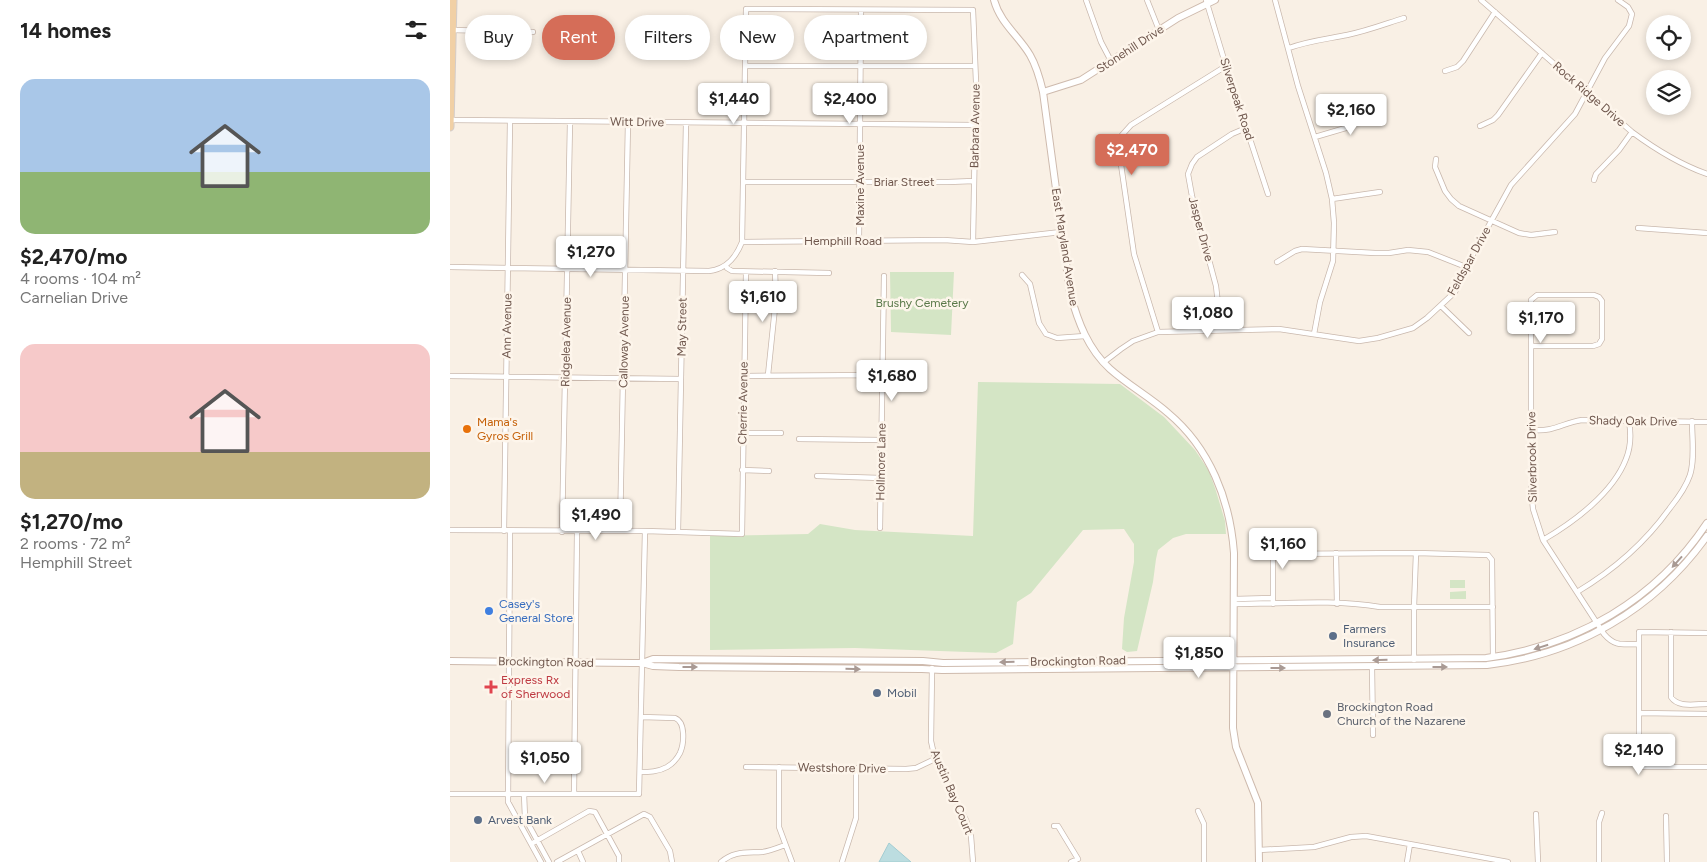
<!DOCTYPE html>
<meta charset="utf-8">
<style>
body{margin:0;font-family:Figtree,sans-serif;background:#f6f6f6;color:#222;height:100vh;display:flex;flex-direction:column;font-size:19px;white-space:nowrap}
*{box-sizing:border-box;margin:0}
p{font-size:16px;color:#767676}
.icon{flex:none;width:28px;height:28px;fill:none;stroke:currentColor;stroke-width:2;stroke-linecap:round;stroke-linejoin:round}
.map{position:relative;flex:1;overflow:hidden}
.details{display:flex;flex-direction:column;background:#fff;width:450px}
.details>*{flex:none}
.banner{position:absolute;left:15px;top:15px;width:475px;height:45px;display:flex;gap:10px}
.buttons{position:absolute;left:1196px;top:15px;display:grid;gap:10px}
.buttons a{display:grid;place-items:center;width:45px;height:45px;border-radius:50%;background:#fff;box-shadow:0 2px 8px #0003;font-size:25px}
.price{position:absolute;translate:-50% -42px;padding:0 11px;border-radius:5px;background:#fff;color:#222;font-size:16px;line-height:32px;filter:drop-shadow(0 1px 2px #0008)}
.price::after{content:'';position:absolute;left:50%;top:30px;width:15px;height:11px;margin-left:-8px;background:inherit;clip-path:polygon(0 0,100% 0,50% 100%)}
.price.current{background:#d56d58;color:#fff}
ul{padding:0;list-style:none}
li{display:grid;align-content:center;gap:10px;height:265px;padding:0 20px}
li span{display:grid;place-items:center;height:155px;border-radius:15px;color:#555}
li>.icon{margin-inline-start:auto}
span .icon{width:90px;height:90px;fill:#fffc;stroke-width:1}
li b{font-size:21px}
h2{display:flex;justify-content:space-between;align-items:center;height:60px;padding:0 20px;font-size:21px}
.tag{padding:0 18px;border-radius:22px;background:#fff;box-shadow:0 2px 8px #0003;font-size:18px;line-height:45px}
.tag.current{background:#d56d58;color:#fff}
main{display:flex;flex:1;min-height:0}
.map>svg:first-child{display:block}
.green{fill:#d4e5c5}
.water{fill:#bcdde0;stroke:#a3ccd1}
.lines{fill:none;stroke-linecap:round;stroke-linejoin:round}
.street-casing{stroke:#c9b8ad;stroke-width:6}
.secondary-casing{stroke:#cebaad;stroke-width:8}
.primary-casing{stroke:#d4cdca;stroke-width:9}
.street{stroke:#fff;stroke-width:4.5}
.secondary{stroke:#fff;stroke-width:6}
.primary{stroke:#f1d0a5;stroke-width:7}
.oneway{fill:#a99a94}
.food-dot{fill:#e8710a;stroke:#fdf5eb;stroke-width:2}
.shop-dot{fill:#3f7fe0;stroke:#fdf5eb;stroke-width:2}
.service-dot{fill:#5c6f8a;stroke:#fdf5eb;stroke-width:2}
.health-dot{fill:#e0444e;stroke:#fdf5eb;stroke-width:2}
.worship-dot{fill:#6b7280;stroke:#fdf5eb;stroke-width:2}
.labels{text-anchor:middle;stroke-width:5;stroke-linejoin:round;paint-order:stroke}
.street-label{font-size:12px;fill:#6f574d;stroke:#fdf5eb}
.park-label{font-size:12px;fill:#5a794a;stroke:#fdf5eb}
.food-label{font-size:12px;fill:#c56008;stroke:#fdf5eb;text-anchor:start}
.shop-label{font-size:12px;fill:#366cbe;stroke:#fdf5eb;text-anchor:start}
.service-label{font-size:12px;fill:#4e5e75;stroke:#fdf5eb;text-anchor:start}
.health-label{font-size:12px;fill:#be3a42;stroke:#fdf5eb;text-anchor:start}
.worship-label{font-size:12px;fill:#5b616d;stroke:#fdf5eb;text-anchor:start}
</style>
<main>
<section class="details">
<h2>14 homes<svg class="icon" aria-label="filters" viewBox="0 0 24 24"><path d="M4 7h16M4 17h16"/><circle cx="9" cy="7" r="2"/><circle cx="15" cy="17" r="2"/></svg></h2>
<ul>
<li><span style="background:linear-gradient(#a9c7e8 60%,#8fb573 0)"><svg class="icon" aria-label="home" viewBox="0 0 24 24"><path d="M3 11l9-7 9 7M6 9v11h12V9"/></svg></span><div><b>$2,470/mo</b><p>4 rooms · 104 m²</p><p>Carnelian Drive</p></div></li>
<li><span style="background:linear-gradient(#f6c9c9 70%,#c2b280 0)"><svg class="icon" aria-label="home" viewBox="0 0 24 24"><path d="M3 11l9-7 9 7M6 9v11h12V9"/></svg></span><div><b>$1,270/mo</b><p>2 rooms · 72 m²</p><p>Hemphill Street</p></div></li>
</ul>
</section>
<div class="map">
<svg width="1257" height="862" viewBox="0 0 1257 862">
<rect width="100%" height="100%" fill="#f9f0e5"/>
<path class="green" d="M 440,272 L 504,272 L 501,335 L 441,332 Z
M 528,382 L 670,384 L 714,417 L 745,450 L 759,471 L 766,491 L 775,521 L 776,534 L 736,534 L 723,538 L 708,550 L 706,559 L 703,582 L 687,651 L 677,652 L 672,649 L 674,618 L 684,562 L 684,544 L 674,529 L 633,530 L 581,593 L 567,602 L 563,644 L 546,653 L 405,648 L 260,650 L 260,536 L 358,534 L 370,524 L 405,530 L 523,536 Z
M 1015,580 L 1015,588 L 1000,588 L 1000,580 Z
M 1016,591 L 1016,599 L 1000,599 L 1000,592 Z"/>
<path class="water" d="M 439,843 L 461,862 L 429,862 Z"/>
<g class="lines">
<defs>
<path id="street" d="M 636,0 L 651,42 L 661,61
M 697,0 L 709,30
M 756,0 L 776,66 L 818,194
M 825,0 L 848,86 L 876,173 L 882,199 L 884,223 L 883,261 L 870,302 L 864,334
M 1031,0 L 1182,132 C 1205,149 1229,164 1257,174
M 2,30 L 83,32
M 839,48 C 858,41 877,39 897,35 C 917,31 935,24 954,18
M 295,66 L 525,66
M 995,71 L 1007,67 L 1013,61 L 1045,12
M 0,120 L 524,125
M 1030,126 L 1043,120 L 1048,115 L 1092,53
M 865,137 L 899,127 L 927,111
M 986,159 L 985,167 L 995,191 L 1001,199 L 1009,206 L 1069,233 L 1081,235 L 1105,232
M 1144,180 L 1146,174 L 1169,150 L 1182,132
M 293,182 L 498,182 L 524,181
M 882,199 L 930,192
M 1188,228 L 1257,233
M 409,241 L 411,10
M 292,242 L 494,240 L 523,242 L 611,232
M 827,262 L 845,251 L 852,249 L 925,253 L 939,253 L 958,250 L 978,252 L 1016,267
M 276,265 L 277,268 L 282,271 L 379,273
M 0,267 L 259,271 C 277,269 286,257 292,242 L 296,9 L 523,10 L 526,82 L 523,242
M 572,275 L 580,284 L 589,323 L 596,334 L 607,338 L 635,336
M 991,306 L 1019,333
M 771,330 L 766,286 L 742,196 L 738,174 L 742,164 L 747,157 L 782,134 L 796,128
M 708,332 L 684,254 L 668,144 L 672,135 L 681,125 L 776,66
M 1081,346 L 1143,346 L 1149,344 L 1152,339 L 1152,301 L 1149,297 L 1144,295 L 1087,295 L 1081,300 L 1081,488 L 1083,509 L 1093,540 L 1154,634 C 1165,647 1173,644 1189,644
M 654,362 L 671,349 L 683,341 L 708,332 L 829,329 L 909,341 L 928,338 L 963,328 L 977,318 L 1005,292 L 1016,267 L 1061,185 L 1125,114 L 1155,58 L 1179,26 L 1182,14 L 1178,7 L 1168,0
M 318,375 L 326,298 L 325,271
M 0,376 L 231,379
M 294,376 L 433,375
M 1082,430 C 1105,432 1112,423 1132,420 L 1257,422
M 293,433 L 331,433
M 349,439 L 432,440
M 292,470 L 319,471
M 367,476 L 431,478
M 430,528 L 434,276
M 0,530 L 195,531 L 292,534 L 296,272
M 54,531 L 60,121
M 60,531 L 58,802 L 91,862
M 170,531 L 178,122
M 112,532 L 120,122
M 228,532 L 236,123
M 1093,540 C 1124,522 1163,493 1176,459 C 1181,447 1181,433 1179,421
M 886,553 L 887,604
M 823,554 L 966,553 L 1038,555 L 1042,560 L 1043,657
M 1127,592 C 1164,570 1195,543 1220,508 C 1228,498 1236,487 1240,475 C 1245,459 1242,438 1242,421
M 785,599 L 823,598
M 785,604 C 832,604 883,599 930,607 L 1043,607
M 823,604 L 823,535
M 1221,632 L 1221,697 C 1228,708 1245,704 1257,704
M 1257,633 L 1189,632 L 1189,767 L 1257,767
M 964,660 L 964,607 L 966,553
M 922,667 L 923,735
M 482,668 L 481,741 L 485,759 L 516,820 L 521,836 L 523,862
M 1189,713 L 1257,714
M 296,767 L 456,769 L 466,768 L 485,759
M 329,767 L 329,827 L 342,862
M 190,772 C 199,772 208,772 217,767 C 222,764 227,759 230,753 C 234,744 236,722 225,718 L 191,717
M 0,794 L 189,794 L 195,531
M 74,794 L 75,818 L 99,862
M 124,794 L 127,532
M 748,811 L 754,824 L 754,862
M 1086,814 L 1088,862
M 1216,816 L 1217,862
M 604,826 L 608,826 L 628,859 L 621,862
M 81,844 L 139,811 L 145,812 L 169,856 L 169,862
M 809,850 L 864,847 L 901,837 L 916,836 L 1058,862
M 128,851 L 133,862
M 107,862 L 194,814 L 200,817 L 220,851 L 222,862
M 271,862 C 284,851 296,853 312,852 C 320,851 327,848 335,845
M 392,862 L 406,818 L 406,768
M 957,862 L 960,844
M 1149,862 L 1149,822 L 1152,813"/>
<path id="secondary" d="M 544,0 C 550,23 569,36 580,55 C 587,67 590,79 593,92 L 620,293 C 628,322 638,349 660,369 C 678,385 700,397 718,413 C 760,448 780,500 784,553 L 783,728 L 786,747 L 808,803 L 809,862
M 593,92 L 631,80 L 728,18 L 765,0
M 0,661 L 183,663 L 192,663 L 203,659 L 473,661 L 493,663 L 1036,658 C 1126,646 1206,600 1257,523
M 192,663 L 203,666 L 229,667 L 472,669 L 492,670 L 1037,665 C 1126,655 1205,609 1257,536"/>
<path id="primary" d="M 0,127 L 3,0"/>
</defs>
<use href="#street" class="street-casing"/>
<use href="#secondary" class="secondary-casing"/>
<use href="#primary" class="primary-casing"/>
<use href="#street" class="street"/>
<use href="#secondary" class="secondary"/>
<use href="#primary" class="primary"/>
</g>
<defs><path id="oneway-solid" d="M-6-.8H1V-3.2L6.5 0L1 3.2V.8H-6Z" transform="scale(1.25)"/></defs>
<g class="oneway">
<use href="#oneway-solid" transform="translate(1227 562) rotate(132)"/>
<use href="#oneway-solid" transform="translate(1091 647) rotate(163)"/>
<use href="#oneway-solid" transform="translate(930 660) rotate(179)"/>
<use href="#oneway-solid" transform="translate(557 662) rotate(179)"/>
<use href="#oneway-solid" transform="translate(240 667)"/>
<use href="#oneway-solid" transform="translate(990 667)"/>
<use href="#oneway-solid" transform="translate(828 668)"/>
<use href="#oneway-solid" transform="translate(403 669) rotate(1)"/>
</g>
<circle class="food-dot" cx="17" cy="429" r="5"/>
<circle class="shop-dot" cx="39" cy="611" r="5"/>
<g class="service-dot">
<circle cx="883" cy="636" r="5"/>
<circle cx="427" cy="693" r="5"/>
<circle cx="28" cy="820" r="5"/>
</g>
<path class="health-dot" d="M38.5 679.5h5v5h5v5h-5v5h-5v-5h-5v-5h5z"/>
<circle class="worship-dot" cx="877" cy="714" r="5"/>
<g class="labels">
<g class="street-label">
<text transform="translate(680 49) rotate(-33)" y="4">Stonehill Drive</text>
<text transform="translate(1139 94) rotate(41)" y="4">Rock Ridge Drive</text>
<text transform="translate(787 99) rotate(72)" y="4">Silverpeak Road</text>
<text transform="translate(187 122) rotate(1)" y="4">Witt Drive</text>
<text transform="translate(525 126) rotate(-89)" y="4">Barbara Avenue</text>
<text x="454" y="186">Briar Street</text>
<text transform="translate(410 185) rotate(-90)" y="4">Maxine Avenue</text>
<text transform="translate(751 229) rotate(75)" y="4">Jasper Drive</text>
<text x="393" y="245">Hemphill Road</text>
<text transform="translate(615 247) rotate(81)" y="4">East Maryland Avenue</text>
<text transform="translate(1019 261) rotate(-61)" y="4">Feldspar Drive</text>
<text transform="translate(57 326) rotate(-89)" y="4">Ann Avenue</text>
<text transform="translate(232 327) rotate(-89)" y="4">May Street</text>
<text transform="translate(116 342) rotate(-89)" y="4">Ridgelea Avenue</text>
<text transform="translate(174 342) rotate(-89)" y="4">Calloway Avenue</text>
<text transform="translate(293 403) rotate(-89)" y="4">Cherrie Avenue</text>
<text transform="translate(1183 421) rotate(1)" y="4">Shady Oak Drive</text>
<text transform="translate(1082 457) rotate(-91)" y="4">Silverbrook Drive</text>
<text transform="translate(431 462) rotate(-89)" y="4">Hollmore Lane</text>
<text transform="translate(628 661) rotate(-1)" y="4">Brockington Road</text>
<text transform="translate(96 662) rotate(1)" y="4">Brockington Road</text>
<text transform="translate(392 768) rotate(1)" y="4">Westshore Drive</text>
<text transform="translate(502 792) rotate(67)" y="4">Austin Bay Court</text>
</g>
<g class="park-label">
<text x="472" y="307">Brushy Cemetery</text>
</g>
<g class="food-label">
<text x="27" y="426">Mama's<tspan x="27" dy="14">Gyros Grill</tspan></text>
</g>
<g class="shop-label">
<text x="49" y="608">Casey's<tspan x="49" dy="14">General Store</tspan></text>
</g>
<g class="service-label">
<text x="893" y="633">Farmers<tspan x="893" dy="14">Insurance</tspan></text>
<text x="437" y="697">Mobil</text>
<text x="38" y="824">Arvest Bank</text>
</g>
<g class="health-label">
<text x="51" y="684">Express Rx<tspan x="51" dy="14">of Sherwood</tspan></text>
</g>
<g class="worship-label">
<text x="887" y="711">Brockington Road<tspan x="887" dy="14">Church of the Nazarene</tspan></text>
</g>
</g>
</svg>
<div class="buttons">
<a><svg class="icon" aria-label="locate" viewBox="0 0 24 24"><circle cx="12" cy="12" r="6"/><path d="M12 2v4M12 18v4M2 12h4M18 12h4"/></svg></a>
<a><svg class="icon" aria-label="layers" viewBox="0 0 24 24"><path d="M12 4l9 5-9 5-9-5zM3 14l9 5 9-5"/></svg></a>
</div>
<b class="price" style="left:284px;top:125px">$1,440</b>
<b class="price" style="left:400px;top:125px">$2,400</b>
<b class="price" style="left:901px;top:136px">$2,160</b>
<b class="price current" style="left:682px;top:176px">$2,470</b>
<b class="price" style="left:141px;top:278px">$1,270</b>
<b class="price" style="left:313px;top:323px">$1,610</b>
<b class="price" style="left:758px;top:339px">$1,080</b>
<b class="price" style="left:1091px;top:344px">$1,170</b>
<b class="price" style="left:442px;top:402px">$1,680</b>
<b class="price" style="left:146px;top:541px">$1,490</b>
<b class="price" style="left:833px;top:570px">$1,160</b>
<b class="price" style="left:749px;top:679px">$1,850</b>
<b class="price" style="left:1189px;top:776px">$2,140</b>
<b class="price" style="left:95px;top:784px">$1,050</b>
<div class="banner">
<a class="tag">Buy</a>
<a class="tag current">Rent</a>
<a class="tag">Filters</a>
<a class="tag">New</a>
<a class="tag">Apartment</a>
</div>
</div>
</main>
